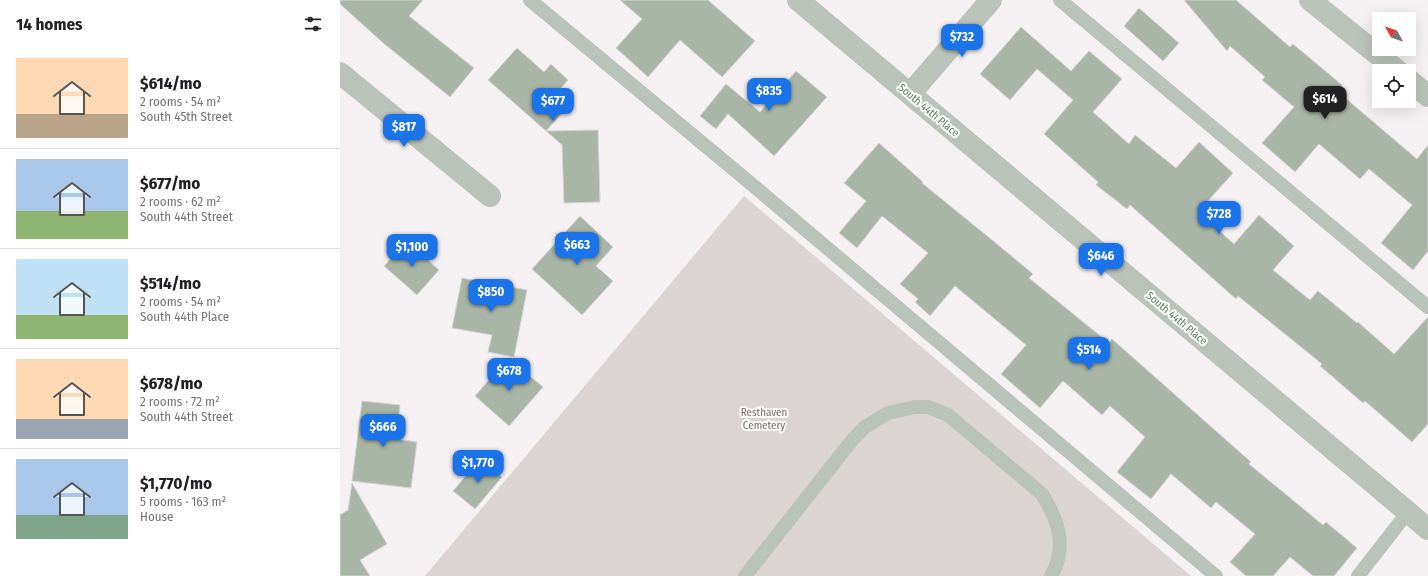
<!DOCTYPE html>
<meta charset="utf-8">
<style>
body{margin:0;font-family:"Fira Sans Condensed",sans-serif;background:#f6f6f6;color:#202124;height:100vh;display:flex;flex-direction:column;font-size:15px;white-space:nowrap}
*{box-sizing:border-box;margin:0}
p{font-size:13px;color:#757577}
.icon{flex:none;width:22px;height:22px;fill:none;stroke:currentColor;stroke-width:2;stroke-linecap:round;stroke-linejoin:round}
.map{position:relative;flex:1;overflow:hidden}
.drawer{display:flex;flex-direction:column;background:#fff;width:340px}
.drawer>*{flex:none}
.needle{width:26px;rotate:310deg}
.fabs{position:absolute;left:1032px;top:12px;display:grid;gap:8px}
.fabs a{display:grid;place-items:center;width:44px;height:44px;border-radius:0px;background:#fff;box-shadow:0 4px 16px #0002;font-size:20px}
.price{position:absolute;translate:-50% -34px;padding:0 9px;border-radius:8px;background:#1a73e8;color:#fff;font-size:13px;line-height:26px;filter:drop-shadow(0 1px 2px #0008)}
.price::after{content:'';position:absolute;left:50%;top:24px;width:12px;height:9px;margin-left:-6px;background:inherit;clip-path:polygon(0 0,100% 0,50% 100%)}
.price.current{background:#222;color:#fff}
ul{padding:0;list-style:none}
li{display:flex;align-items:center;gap:12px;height:100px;padding:0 16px}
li+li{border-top:1px solid #e0e0e0}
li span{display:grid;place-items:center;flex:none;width:112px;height:80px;border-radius:0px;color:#555}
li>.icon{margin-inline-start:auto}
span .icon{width:48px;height:48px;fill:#fffc;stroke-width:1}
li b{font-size:17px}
h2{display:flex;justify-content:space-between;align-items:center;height:48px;padding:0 16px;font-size:17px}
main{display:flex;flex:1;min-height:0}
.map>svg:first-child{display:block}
.green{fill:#dbd4d2}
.building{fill:#a9b6a7;stroke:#d6d3d4}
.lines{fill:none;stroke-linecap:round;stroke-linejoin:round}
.service{stroke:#bac3ba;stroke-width:14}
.minor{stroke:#bac3ba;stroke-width:22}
.labels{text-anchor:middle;stroke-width:4;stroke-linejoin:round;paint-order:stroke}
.street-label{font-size:11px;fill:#607c5f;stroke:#fff}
.park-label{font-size:11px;fill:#796a62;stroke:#fff}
</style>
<main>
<section class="drawer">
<h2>14 homes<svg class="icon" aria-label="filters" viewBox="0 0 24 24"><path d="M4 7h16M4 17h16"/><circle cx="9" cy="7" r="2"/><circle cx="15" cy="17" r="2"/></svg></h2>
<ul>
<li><span style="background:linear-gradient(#ffd9b3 70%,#b9a48a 0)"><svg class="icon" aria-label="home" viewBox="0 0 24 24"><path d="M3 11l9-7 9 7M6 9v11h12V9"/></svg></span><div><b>$614/mo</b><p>2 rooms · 54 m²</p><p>South 45th Street</p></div></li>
<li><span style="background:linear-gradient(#a9c7e8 65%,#8fb573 0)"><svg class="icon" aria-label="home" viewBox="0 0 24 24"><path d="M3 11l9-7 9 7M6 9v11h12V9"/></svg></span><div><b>$677/mo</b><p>2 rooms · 62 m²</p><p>South 44th Street</p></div></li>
<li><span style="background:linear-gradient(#bfe0f5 70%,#8fb573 0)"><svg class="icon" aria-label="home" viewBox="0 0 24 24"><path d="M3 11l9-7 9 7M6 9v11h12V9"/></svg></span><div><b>$514/mo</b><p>2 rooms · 54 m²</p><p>South 44th Place</p></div></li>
<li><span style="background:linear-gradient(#ffd9b3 75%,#9aa5b1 0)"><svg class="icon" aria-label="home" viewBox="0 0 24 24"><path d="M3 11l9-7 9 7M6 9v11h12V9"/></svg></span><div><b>$678/mo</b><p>2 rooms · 72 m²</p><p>South 44th Street</p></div></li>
<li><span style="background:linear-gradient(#a9c7e8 70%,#7fa58c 0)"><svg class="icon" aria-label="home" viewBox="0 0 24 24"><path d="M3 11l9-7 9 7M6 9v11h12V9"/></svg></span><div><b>$1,770/mo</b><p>5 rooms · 163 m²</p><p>House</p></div></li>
</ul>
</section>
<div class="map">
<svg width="1088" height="576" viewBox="0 0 1088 576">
<rect width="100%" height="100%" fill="#f5f0f2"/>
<path class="green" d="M 404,196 L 851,576 L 85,576 Z"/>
<path class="building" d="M 0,0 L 83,0 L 69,16 L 134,68 L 110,97 L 42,42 L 0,4 Z
M 280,0 L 368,0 L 415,41 L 382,77 L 340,40 L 308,77 L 276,48 L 302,19 Z
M 844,0 L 896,0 L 950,47 L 953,44 L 1002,85 L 997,91 L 1077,159 L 1088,145 L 1088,251 L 1073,270 L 1041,243 L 1072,205 L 1029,169 L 1020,179 L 979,144 L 955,172 L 922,143 L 954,107 L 922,80 L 925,77 L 890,46 L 887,51 Z
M 799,8 L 839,43 L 823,61 L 784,26 Z
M 681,27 L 731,71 L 749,51 L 782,79 L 753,112 L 789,144 L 795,135 L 836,168 L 859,142 L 893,173 L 858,212 L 894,244 L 919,215 L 954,246 L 933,270 L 970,300 L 978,291 L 1017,323 L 1018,322 L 1054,354 L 1088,317 L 1088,424 L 1072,442 L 1025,401 L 1023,403 L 980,366 L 982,364 L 898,296 L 896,299 L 790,205 L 787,209 L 756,185 L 758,182 L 704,134 L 733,100 L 697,69 L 670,100 L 640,74 Z
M 177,48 L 204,72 L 211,64 L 228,80 L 220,89 L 233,101 L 206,131 L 258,130 L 260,202 L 224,203 L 222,145 L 148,80 Z
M 456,71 L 487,97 L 434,156 L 388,114 L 376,129 L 360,116 L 386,84 L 420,112 Z
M 539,143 L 583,182 L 582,183 L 657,244 L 693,274 L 689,278 L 769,343 L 772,339 L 911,462 L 909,464 L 983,525 L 986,522 L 1017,548 L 994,576 L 973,576 L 950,557 L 933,576 L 906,576 L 890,562 L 915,534 L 876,502 L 871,508 L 831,474 L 811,499 L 777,472 L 805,437 L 770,406 L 762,415 L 723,381 L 700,408 L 661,374 L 686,345 L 615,286 L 590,316 L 575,302 L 578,299 L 560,284 L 588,253 L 542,216 L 517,248 L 499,233 L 526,201 L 504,183 Z
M 240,216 L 273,247 L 256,266 L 273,281 L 242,315 L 192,269 Z
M 67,241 L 99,270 L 77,295 L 44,266 Z
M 122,278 L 187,290 L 174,357 L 148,352 L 152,335 L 112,328 Z
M 168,358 L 203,387 L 169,426 L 135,396 Z
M 22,401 L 60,405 L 56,439 L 77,442 L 71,488 L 12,481 Z
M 140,459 L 162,477 L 135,509 L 113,491 Z
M 12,483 L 47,544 L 20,560 L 30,576 L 0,576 L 0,515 L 8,510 Z"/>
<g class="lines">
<path class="service" d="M 190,0 L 403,177 L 876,576
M 720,0 L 1088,307
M 405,576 L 513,439 L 525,427 L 548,413 L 575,407 L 588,407 L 608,415 L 702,494 C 718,520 728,547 711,576
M 1018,576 L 1068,512"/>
<path class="minor" d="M 458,0 L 1088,529
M 970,0 L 1058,71
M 0,73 L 150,196
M 1069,80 L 1088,96
M 570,94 L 651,0"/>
</g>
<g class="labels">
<g class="street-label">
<text transform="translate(589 110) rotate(40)" y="4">South 44th Place</text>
<text transform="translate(837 318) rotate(40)" y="4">South 44th Place</text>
</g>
<g class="park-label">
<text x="424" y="416">Resthaven<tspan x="424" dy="13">Cemetery</tspan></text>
</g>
</g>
</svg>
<div class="fabs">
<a><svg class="needle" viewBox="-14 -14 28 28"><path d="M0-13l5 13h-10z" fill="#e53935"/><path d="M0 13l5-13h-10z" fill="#757577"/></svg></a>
<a><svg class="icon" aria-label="locate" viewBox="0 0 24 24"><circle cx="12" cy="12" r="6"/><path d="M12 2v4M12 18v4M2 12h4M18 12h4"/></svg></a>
</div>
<b class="price" style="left:622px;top:58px">$732</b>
<b class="price" style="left:429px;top:112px">$835</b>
<b class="price current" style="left:985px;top:120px">$614</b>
<b class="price" style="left:213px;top:122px">$677</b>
<b class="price" style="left:64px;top:148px">$817</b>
<b class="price" style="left:879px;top:235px">$728</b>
<b class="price" style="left:237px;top:266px">$663</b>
<b class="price" style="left:72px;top:268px">$1,100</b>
<b class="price" style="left:761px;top:277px">$646</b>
<b class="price" style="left:151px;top:313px">$850</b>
<b class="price" style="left:749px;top:371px">$514</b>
<b class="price" style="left:169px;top:392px">$678</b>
<b class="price" style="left:43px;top:448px">$666</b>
<b class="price" style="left:138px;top:484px">$1,770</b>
</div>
</main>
